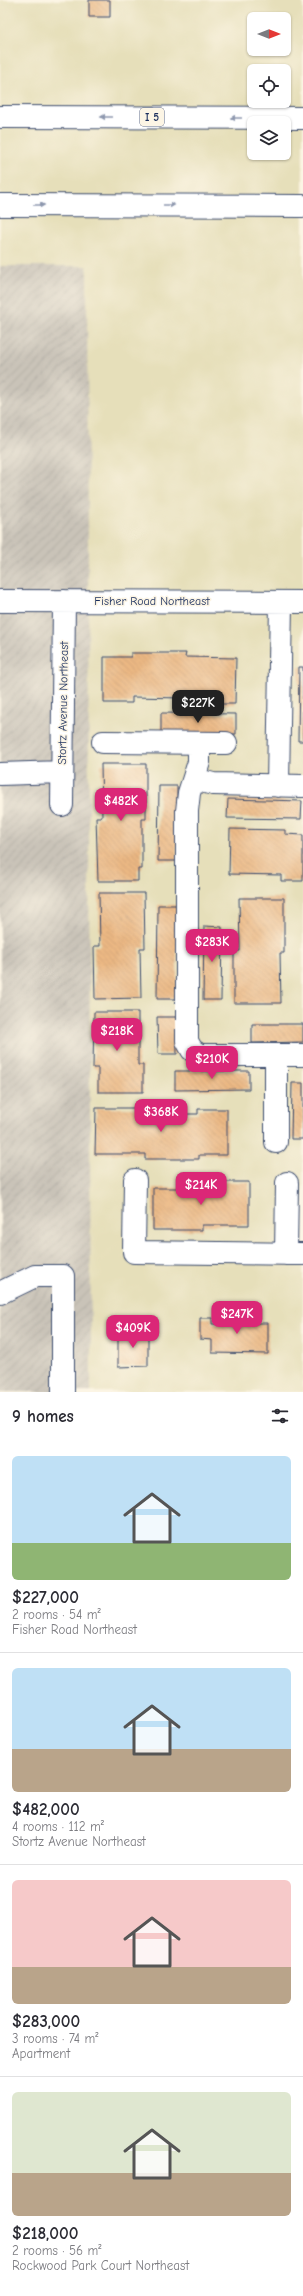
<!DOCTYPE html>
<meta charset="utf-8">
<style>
body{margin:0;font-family:"Comic Neue",sans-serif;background:#f7f7f7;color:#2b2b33;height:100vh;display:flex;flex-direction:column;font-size:15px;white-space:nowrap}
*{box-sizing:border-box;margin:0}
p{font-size:13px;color:#7c7c81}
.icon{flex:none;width:22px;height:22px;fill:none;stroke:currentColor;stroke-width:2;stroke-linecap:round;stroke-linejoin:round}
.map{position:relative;height:1392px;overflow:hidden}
.panel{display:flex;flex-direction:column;background:#fff;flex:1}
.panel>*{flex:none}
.needle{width:26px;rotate:90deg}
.tools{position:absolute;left:247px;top:12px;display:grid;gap:8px}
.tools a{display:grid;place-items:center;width:44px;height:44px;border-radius:6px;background:#fff;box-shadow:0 1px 3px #0004;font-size:20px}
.price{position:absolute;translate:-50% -34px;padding:0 9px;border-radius:8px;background:#db2777;color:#fff;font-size:13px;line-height:26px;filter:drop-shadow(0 1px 2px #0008)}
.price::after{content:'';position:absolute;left:50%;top:24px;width:12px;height:9px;margin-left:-6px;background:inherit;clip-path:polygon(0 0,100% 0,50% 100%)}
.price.current{background:#222;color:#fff}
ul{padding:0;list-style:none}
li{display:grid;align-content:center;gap:8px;height:212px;padding:0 12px}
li+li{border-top:1px solid #e1e1e2}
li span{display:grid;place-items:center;height:124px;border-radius:6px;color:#555}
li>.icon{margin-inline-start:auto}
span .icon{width:72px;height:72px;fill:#fffc;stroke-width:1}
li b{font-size:17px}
h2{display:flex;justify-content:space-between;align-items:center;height:48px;padding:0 12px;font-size:17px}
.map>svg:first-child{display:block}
.industrial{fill:url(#industrial-furrows)}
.building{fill:url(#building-back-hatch)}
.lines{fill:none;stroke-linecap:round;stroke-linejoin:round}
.minor-casing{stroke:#39496c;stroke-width:24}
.highway-casing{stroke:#39496c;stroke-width:24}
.minor{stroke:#fff;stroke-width:22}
.highway{stroke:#fff;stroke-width:22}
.oneway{fill:#8d97ae}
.labels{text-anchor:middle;stroke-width:3;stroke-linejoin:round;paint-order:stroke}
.shield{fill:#fcf5e5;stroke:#5e6a86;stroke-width:1}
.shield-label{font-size:11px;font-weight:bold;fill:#1b2f5e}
.street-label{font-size:12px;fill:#1b2f5e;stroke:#fcf5e5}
</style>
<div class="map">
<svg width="303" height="1392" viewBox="0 0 303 1392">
<defs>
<pattern id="industrial-furrows" width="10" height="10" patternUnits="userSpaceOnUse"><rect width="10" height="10" fill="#c9c3b8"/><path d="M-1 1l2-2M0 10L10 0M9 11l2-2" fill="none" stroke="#aca8a1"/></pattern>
<pattern id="building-back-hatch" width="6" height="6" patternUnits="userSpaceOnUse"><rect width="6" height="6" fill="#ebb883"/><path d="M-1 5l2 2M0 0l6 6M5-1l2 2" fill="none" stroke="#c99e74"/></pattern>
</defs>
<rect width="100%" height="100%" fill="#fcf5e5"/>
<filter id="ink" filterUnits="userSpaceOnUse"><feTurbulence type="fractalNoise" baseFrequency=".025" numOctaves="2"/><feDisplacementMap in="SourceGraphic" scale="8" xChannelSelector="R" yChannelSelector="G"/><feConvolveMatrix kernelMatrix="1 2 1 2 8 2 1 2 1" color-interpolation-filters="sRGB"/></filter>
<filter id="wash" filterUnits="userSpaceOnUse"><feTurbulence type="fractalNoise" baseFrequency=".012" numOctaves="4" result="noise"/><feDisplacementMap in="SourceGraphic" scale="16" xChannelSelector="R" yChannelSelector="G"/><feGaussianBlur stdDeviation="0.9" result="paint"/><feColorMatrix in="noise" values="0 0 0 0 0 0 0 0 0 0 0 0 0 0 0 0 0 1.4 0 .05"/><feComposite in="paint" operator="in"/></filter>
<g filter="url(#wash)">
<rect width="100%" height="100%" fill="#e6dfba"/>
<path class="industrial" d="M 0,266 L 87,266 L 91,1392 L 0,1392 Z"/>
<g id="blocks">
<path class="building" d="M 89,0 L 110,0 L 110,17 L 89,17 Z
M 131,653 L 186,653 L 185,657 L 236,658 L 235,704 L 182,704 L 182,698 L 132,697 L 132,703 L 104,703 L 104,657 L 131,657 Z
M 299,667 L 303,667 L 303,741 L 298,741 Z
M 161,713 L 236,714 L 236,734 L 161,733 Z
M 101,764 L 146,764 L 146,819 L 142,819 L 142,869 L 138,869 L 138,881 L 98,881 L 96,817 L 102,817 Z
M 159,786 L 177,786 L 177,861 L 158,861 Z
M 228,799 L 302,801 L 301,819 L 227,818 Z
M 230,829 L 285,830 L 285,834 L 303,835 L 303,881 L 281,881 L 281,875 L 229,874 Z
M 99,893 L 144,893 L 145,948 L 140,948 L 141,998 L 95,999 L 94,946 L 100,946 Z
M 239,898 L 284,898 L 284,953 L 280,953 L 281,1003 L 234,1003 L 234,951 L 240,951 Z
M 158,905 L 177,905 L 177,999 L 157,999 Z
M 204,926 L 222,927 L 221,1000 L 203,1000 Z
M 94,1012 L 138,1012 L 138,1065 L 143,1065 L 143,1092 L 98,1092 L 98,1068 L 93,1068 Z
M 157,1017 L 176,1017 L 177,1054 L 158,1054 Z
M 252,1024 L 303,1024 L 303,1042 L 252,1043 Z
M 175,1071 L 249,1071 L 249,1089 L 175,1090 Z
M 292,1083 L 303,1083 L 303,1139 L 291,1139 Z
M 96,1108 L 149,1108 L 148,1114 L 198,1114 L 198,1109 L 227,1109 L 227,1155 L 199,1155 L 199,1159 L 145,1159 L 145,1154 L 95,1154 Z
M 201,1182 L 249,1182 L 249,1225 L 202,1225 L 202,1230 L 153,1230 L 153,1188 L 201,1188 Z
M 235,1312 L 253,1312 L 253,1323 L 268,1323 L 268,1354 L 212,1353 L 212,1340 L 200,1339 L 200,1318 L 212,1318 L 212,1324 L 235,1324 Z
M 118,1332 L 148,1332 L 148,1366 L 118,1367 Z"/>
</g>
</g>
<g filter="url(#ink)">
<use href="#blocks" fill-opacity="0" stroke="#39496c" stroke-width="1"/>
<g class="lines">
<defs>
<path id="minor" d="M 0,601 L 303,602
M 103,742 L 226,743
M 199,743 L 199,762 L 189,793 L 187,811 L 187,1041 L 192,1050 L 200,1055 L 303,1055
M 0,774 L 62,772
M 194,779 L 213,784 L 303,786
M 278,786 L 281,602
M 62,805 L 64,601
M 276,1055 L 276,1142
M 135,1180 L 134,1252 L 303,1254
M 286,1254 L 287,1183
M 0,1293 L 35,1276 L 63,1276 L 63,1392"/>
<path id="highway" d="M 0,117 L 303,118
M 0,205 L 303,206"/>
</defs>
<use href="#minor" class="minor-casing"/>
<use href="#highway" class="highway-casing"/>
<use href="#minor" class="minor"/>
<use href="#highway" class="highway"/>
</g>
<defs><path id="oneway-solid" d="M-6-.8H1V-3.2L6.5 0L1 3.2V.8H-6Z"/></defs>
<g class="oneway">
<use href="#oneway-solid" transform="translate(106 117) rotate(-180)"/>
<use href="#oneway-solid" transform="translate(236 118) rotate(-180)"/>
<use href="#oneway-solid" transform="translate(39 205)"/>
<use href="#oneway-solid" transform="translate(169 205)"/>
</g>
</g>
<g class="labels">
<rect class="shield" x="140" y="108" width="24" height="18" rx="3"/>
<g class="shield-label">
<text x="152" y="121">I 5</text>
</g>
<g class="street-label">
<text x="152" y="605">Fisher Road Northeast</text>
<text transform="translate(63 703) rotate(-89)" y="4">Stortz Avenue Northeast</text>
</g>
</g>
</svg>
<div class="tools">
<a><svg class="needle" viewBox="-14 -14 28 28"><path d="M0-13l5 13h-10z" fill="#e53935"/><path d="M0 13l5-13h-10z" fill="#7c7c81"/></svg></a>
<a><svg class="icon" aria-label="locate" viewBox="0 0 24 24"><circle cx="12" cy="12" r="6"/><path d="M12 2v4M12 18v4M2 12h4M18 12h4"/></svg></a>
<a><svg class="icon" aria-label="layers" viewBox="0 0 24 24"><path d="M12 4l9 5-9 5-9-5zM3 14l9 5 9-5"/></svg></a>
</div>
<b class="price current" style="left:198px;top:724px">$227K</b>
<b class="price" style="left:121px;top:822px">$482K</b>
<b class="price" style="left:212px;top:963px">$283K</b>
<b class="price" style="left:117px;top:1052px">$218K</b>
<b class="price" style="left:212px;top:1080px">$210K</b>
<b class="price" style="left:161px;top:1133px">$368K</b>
<b class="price" style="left:201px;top:1206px">$214K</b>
<b class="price" style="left:237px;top:1335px">$247K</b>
<b class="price" style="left:133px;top:1349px">$409K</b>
</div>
<section class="panel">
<h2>9 homes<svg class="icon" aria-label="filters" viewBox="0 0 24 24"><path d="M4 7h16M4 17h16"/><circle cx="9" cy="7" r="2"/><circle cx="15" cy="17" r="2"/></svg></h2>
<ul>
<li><span style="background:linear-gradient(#bfe0f5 70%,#8fb573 0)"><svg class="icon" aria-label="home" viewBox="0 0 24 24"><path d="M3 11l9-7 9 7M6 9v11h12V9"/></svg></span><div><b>$227,000</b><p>2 rooms · 54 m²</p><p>Fisher Road Northeast</p></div></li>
<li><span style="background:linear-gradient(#bfe0f5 65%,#b9a48a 0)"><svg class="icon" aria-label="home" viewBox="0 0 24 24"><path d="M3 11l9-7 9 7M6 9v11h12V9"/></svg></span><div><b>$482,000</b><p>4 rooms · 112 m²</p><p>Stortz Avenue Northeast</p></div></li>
<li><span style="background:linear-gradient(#f6c9c9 70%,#b9a48a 0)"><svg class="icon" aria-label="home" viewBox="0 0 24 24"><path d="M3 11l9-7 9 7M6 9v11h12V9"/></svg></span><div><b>$283,000</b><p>3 rooms · 74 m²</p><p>Apartment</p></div></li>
<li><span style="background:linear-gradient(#dfe7d0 65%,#b9a48a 0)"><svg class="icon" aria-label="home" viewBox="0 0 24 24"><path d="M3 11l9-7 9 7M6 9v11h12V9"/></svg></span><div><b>$218,000</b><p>2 rooms · 56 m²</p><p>Rockwood Park Court Northeast</p></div></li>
</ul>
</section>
